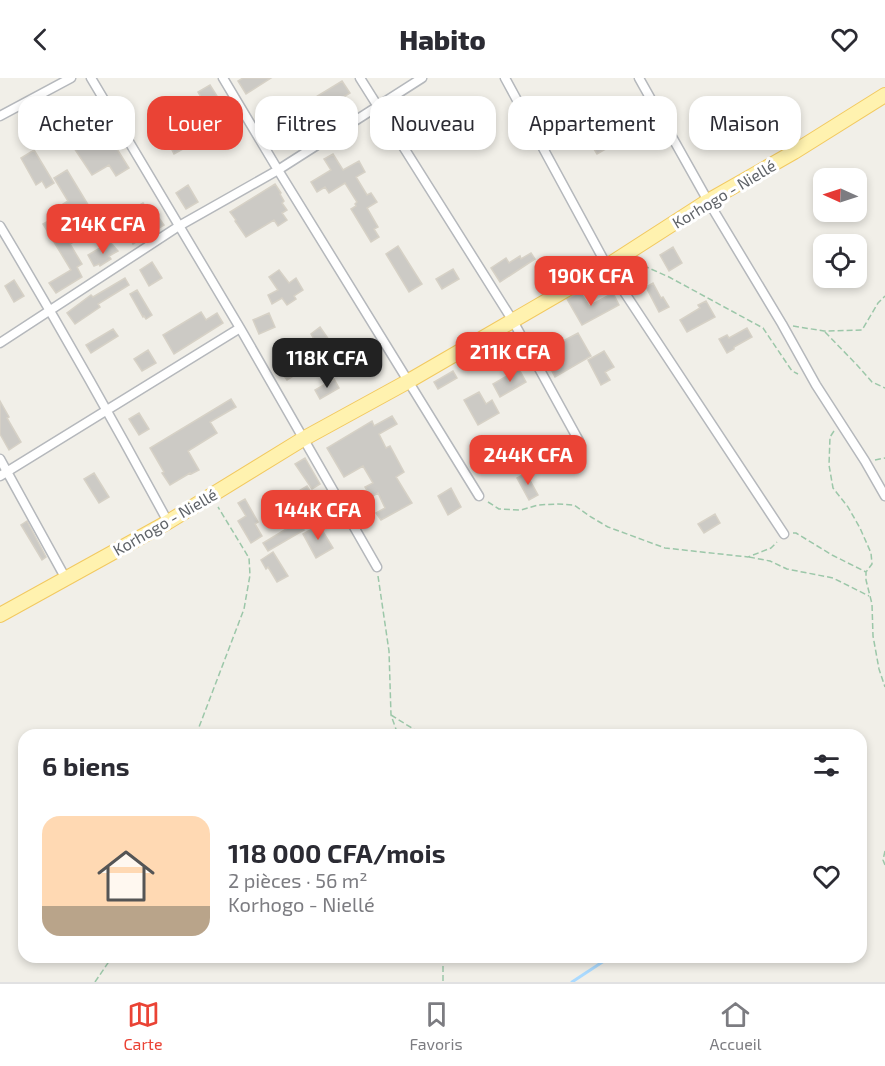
<!DOCTYPE html>
<html lang="fr">
<meta charset="utf-8">
<style>
body{margin:0;font-family:"Exo 2",sans-serif;background:#f2f2f3;color:#2b2b33;height:100vh;display:flex;flex-direction:column;font-size:22px;white-space:nowrap}
*{box-sizing:border-box;margin:0}
p{font-size:20px;color:#7c7c81}
.icon{flex:none;width:33px;height:33px;fill:none;stroke:currentColor;stroke-width:2;stroke-linecap:round;stroke-linejoin:round}
.map{position:relative;flex:1;overflow:hidden}
.panel{position:absolute;left:18px;top:651px;width:849px;height:234px;display:flex;flex-direction:column;background:#fff;border-radius:18px;box-shadow:0 3px 9px #0003}
.panel>*{flex:none}
.hud{position:absolute;left:18px;top:18px;width:849px;height:54px;display:flex;gap:12px}
.needle{width:39px;rotate:273deg}
.fabs{position:absolute;left:813px;top:90px;display:grid;gap:12px}
.fabs a{display:grid;place-items:center;width:54px;height:54px;border-radius:12px;background:#fff;box-shadow:0 3px 9px #0003;font-size:30px}
.price{position:absolute;translate:-50% -51px;padding:0 14px;border-radius:12px;background:#ea4335;color:#fff;font-size:20px;line-height:39px;filter:drop-shadow(0 2px 3px #0008)}
.price::after{content:'';position:absolute;left:50%;top:36px;width:18px;height:14px;margin-left:-9px;background:inherit;clip-path:polygon(0 0,100% 0,50% 100%)}
.price.on{background:#222;color:#fff}
ul{padding:0;list-style:none}
li{display:flex;align-items:center;gap:18px;height:150px;padding:0 24px}
li span{display:grid;place-items:center;flex:none;width:168px;height:120px;border-radius:18px;color:#555}
li>.icon{margin-inline-start:auto}
span .icon{width:72px;height:72px;fill:#fffc;stroke-width:1}
li b{font-size:26px}
h2{display:flex;justify-content:space-between;align-items:center;height:72px;padding:0 24px;font-size:26px}
.chip{padding:0 21px;border-radius:18px;background:#fff;box-shadow:0 3px 9px #0003;font-size:21px;line-height:54px}
.chip.on{background:#ea4335;color:#fff}
header{display:flex;justify-content:space-between;align-items:center;height:78px;padding:0 24px;background:#fff;font-size:27px;font-weight:800}
.tab-bar{display:flex;justify-content:space-around;align-items:center;height:84px;border-top:2px solid #e1e1e2;background:#fff;font-size:16px;color:#7c7c81}
.tab-bar a{display:grid;justify-items:center;gap:3px}
.tab-bar .on{color:#ea4335}
.map>svg:first-child{display:block}
.lines{fill:none;stroke-linecap:round;stroke-linejoin:round}
.stream{stroke:#aadaff;stroke-width:3}
.building{fill:#cccac5;stroke:#d6d1c6;stroke-width:1.5}
.street-casing{stroke:#b5b8bc;stroke-width:11}
.primary-casing{stroke:#f2c960;stroke-width:16}
.path{stroke:#9cc7a9;stroke-width:1.5;stroke-dasharray:6 3;stroke-linecap:butt}
.street{stroke:#fff;stroke-width:8}
.primary{stroke:#fff2af;stroke-width:14}
.labels{text-anchor:middle;stroke-width:6;stroke-linejoin:round;paint-order:stroke}
.street-label{font-size:16px;fill:#5f6368;stroke:#fff}
</style>
<header><svg class="icon" aria-label="back" viewBox="0 0 24 24"><path d="M15 5l-7 7 7 7"/></svg>Habito<svg class="icon" aria-label="heart" viewBox="0 0 24 24"><path d="M12 20l-8-8c-3-5 5-10 8-4 3-6 11-1 8 4z"/></svg></header>
<div class="map">
<svg width="885" height="904" viewBox="0 0 885 904">
<rect width="100%" height="100%" fill="#f1efe8"/>
<g class="lines">
<path class="stream" d="M 572,904 L 610,879"/>
</g>
<path class="building" d="M 243,0 L 271,0 L 246,16 L 238,3 Z
M 342,3 L 350,15 L 323,32 L 321,28 L 312,34 L 306,25 Z
M 210,7 L 217,18 L 205,26 L 198,14 Z
M 578,21 L 586,34 L 571,42 L 564,30 Z
M 78,38 L 81,43 L 87,40 L 94,52 L 102,47 L 129,90 L 116,98 L 109,87 L 92,97 L 72,67 L 74,66 L 66,54 L 74,49 L 71,42 Z
M 601,50 L 611,68 L 597,76 L 586,58 Z
M 189,56 L 194,65 L 174,76 L 170,68 Z
M 34,72 L 54,105 L 46,110 L 42,103 L 36,107 L 21,80 Z
M 333,76 L 343,92 L 359,83 L 365,94 L 356,99 L 367,117 L 371,115 L 377,124 L 367,130 L 378,149 L 374,151 L 379,159 L 371,164 L 351,131 L 356,128 L 355,126 L 357,124 L 345,105 L 329,115 L 325,109 L 317,114 L 311,104 L 331,92 L 324,81 Z
M 67,92 L 101,148 L 70,166 L 82,186 L 77,189 L 82,199 L 56,215 L 49,205 L 71,192 L 43,146 L 64,134 L 60,128 L 68,123 L 54,100 Z
M 275,106 L 281,115 L 280,116 L 284,123 L 282,125 L 287,132 L 282,135 L 287,142 L 278,148 L 274,142 L 246,159 L 235,143 L 236,142 L 230,134 Z
M 188,107 L 198,124 L 186,131 L 176,115 Z
M 143,125 L 154,143 L 159,140 L 164,147 L 133,166 L 118,139 Z
M 110,164 L 118,173 L 109,178 L 111,181 L 100,188 L 99,186 L 94,188 L 88,177 Z
M 398,168 L 422,206 L 409,214 L 386,176 Z
M 673,169 L 682,185 L 669,193 L 660,177 Z
M 531,175 L 535,181 L 500,204 L 491,190 L 506,180 L 509,185 L 520,178 L 521,181 Z
M 152,184 L 162,200 L 149,208 L 140,192 Z
M 453,191 L 459,201 L 442,211 L 436,201 Z
M 279,192 L 289,205 L 296,200 L 303,212 L 294,218 L 296,221 L 287,227 L 282,220 L 272,226 L 268,217 L 278,212 L 269,199 Z
M 125,200 L 129,207 L 98,226 L 100,229 L 75,246 L 67,235 L 91,217 L 93,219 Z
M 14,202 L 24,218 L 14,224 L 5,208 Z
M 653,205 L 661,220 L 663,219 L 669,229 L 659,234 L 646,209 Z
M 137,212 L 152,237 L 146,241 L 144,238 L 143,239 L 130,216 Z
M 580,214 L 589,228 L 613,215 L 619,227 L 582,247 L 567,221 Z
M 706,223 L 715,239 L 687,254 L 680,242 L 700,230 L 698,227 Z
M 201,234 L 206,242 L 217,235 L 223,245 L 174,276 L 163,257 Z
M 269,235 L 275,249 L 259,256 L 253,242 Z
M 320,249 L 334,269 L 326,275 L 321,268 L 314,273 L 308,265 L 314,261 L 311,256 Z
M 747,250 L 752,259 L 734,269 L 734,271 L 727,275 L 719,261 L 727,257 L 729,260 Z
M 113,251 L 118,258 L 91,275 L 86,267 Z
M 578,255 L 591,278 L 555,299 L 542,274 Z
M 148,272 L 156,285 L 142,293 L 134,281 Z
M 604,273 L 614,289 L 605,294 L 610,302 L 601,307 L 588,282 Z
M 309,278 L 314,285 L 287,302 L 282,295 Z
M 519,291 L 526,304 L 500,319 L 493,306 Z
M 453,293 L 457,300 L 438,311 L 434,304 Z
M 334,301 L 339,310 L 320,321 L 315,312 Z
M 479,314 L 486,326 L 492,322 L 499,335 L 478,347 L 464,322 Z
M 231,321 L 236,329 L 210,344 L 217,355 L 188,373 L 199,392 L 191,396 L 190,395 L 170,407 L 162,395 L 164,394 L 150,370 Z
M 0,323 L 9,339 L 7,340 L 21,364 L 9,372 L 0,356 Z
M 139,335 L 149,351 L 139,357 L 129,341 Z
M 392,338 L 397,346 L 379,356 L 386,370 L 390,368 L 404,394 L 396,399 L 412,425 L 381,442 L 376,435 L 385,430 L 378,415 L 371,419 L 365,409 L 373,405 L 363,388 L 344,399 L 327,370 L 372,343 L 374,348 Z
M 305,380 L 320,406 L 312,411 L 295,386 Z
M 94,395 L 109,419 L 99,425 L 84,401 Z
M 526,395 L 538,417 L 529,422 L 517,400 Z
M 307,408 L 319,427 L 330,420 L 337,432 L 326,438 L 330,445 L 322,450 L 307,426 L 294,435 L 304,452 L 268,473 L 263,465 L 288,450 L 274,428 Z
M 451,410 L 461,429 L 448,437 L 438,418 Z
M 245,421 L 258,444 L 255,446 L 262,458 L 251,465 L 238,443 L 246,438 L 238,425 Z
M 715,436 L 720,445 L 704,455 L 698,446 Z
M 27,443 L 46,479 L 42,482 L 21,447 Z
M 319,447 L 333,470 L 316,480 L 303,456 Z
M 273,474 L 288,498 L 277,504 L 268,489 L 266,491 L 261,482 Z"/>
<g class="lines">
<defs>
<path id="street" d="M 91,0 L 240,250 L 377,489
M 223,0 L 278,92 L 479,418
M 360,0 L 513,243 L 579,363
M 505,0 L 607,188 L 784,456
M 639,0 L 708,123 L 782,246 L 816,307 L 865,383 L 885,418
M 0,38 L 71,0
M 0,148 C 58,245 114,344 168,444
M 0,265 L 179,148 L 278,92 L 422,0
M 0,381 L 66,501
M 0,398 L 240,250"/>
<path id="primary" d="M 0,537 L 168,444 L 303,361 L 407,304 L 607,188 L 708,123 L 794,74 L 885,17"/>
</defs>
<use href="#street" class="street-casing"/>
<use href="#primary" class="primary-casing"/>
<path class="path" d="M 635,184 L 669,199 L 763,250 L 792,293 L 798,296
M 793,248 L 824,253 L 862,252 L 878,225 L 885,218
M 825,254 L 857,287 L 872,304 L 885,310
M 834,353 L 830,359 L 829,387 L 833,410 L 848,429 L 860,450 L 871,475 L 872,486 L 866,494 L 866,502 L 872,526 L 873,558 L 879,591 L 885,609
M 875,382 L 885,380
M 488,424 L 499,431 L 521,432 L 538,427 L 557,426 L 574,427 L 591,439 L 608,449 L 665,470 L 748,479 L 771,470 L 777,464
M 793,455 L 796,455 L 832,477 L 866,494
M 749,479 L 770,483 L 787,491 L 833,500 L 869,518
M 378,498 L 389,573 L 391,637 L 398,657
M 391,637 L 423,657
M 196,657 L 244,531 L 250,497 L 249,480 L 218,429
M 885,773 L 883,782 L 885,787
M 443,879 L 443,904
M 95,904 L 112,879"/>
<use href="#street" class="street"/>
<use href="#primary" class="primary"/>
</g>
<g class="labels">
<g class="street-label">
<text transform="translate(724 116) rotate(-31)" y="6">Korhogo - Niellé</text>
<text transform="translate(165 444) rotate(-30)" y="6">Korhogo - Niellé</text>
</g>
</g>
</svg>
<div class="fabs">
<a><svg class="needle" viewBox="-14 -14 28 28"><path d="M0-13l5 13h-10z" fill="#e53935"/><path d="M0 13l5-13h-10z" fill="#7c7c81"/></svg></a>
<a><svg class="icon" aria-label="locate" viewBox="0 0 24 24"><circle cx="12" cy="12" r="6"/><path d="M12 2v4M12 18v4M2 12h4M18 12h4"/></svg></a>
</div>
<b class="price" style="left:103px;top:177px">214K CFA</b>
<b class="price" style="left:591px;top:229px">190K CFA</b>
<b class="price" style="left:510px;top:305px">211K CFA</b>
<b class="price on" style="left:327px;top:311px">118K CFA</b>
<b class="price" style="left:528px;top:408px">244K CFA</b>
<b class="price" style="left:318px;top:463px">144K CFA</b>
<div class="hud">
<a class="chip">Acheter</a>
<a class="chip on">Louer</a>
<a class="chip">Filtres</a>
<a class="chip">Nouveau</a>
<a class="chip">Appartement</a>
<a class="chip">Maison</a>
</div>
<section class="panel">
<h2>6 biens<svg class="icon" aria-label="filters" viewBox="0 0 24 24"><path d="M4 7h16M4 17h16"/><circle cx="9" cy="7" r="2"/><circle cx="15" cy="17" r="2"/></svg></h2>
<ul>
<li><span style="background:linear-gradient(#ffd9b3 75%,#b9a48a 0)"><svg class="icon" aria-label="home" viewBox="0 0 24 24"><path d="M3 11l9-7 9 7M6 9v11h12V9"/></svg></span><div><b>118 000 CFA/mois</b><p>2 pièces · 56 m²</p><p>Korhogo - Niellé</p></div><svg class="icon" aria-label="heart" viewBox="0 0 24 24"><path d="M12 20l-8-8c-3-5 5-10 8-4 3-6 11-1 8 4z"/></svg></li>
</ul>
</section>
</div>
<nav class="tab-bar">
<a class="on"><svg class="icon" aria-label="map" viewBox="0 0 24 24"><path d="M3 6l6-2 6 2 6-2v14l-6 2-6-2-6 2zM9 4v14M15 6v14"/></svg>Carte</a>
<a><svg class="icon" aria-label="saved" viewBox="0 0 24 24"><path d="M7 4h10v16l-5-4-5 4z"/></svg>Favoris</a>
<a><svg class="icon" aria-label="home" viewBox="0 0 24 24"><path d="M3 11l9-7 9 7M6 9v11h12V9"/></svg>Accueil</a>
</nav>
